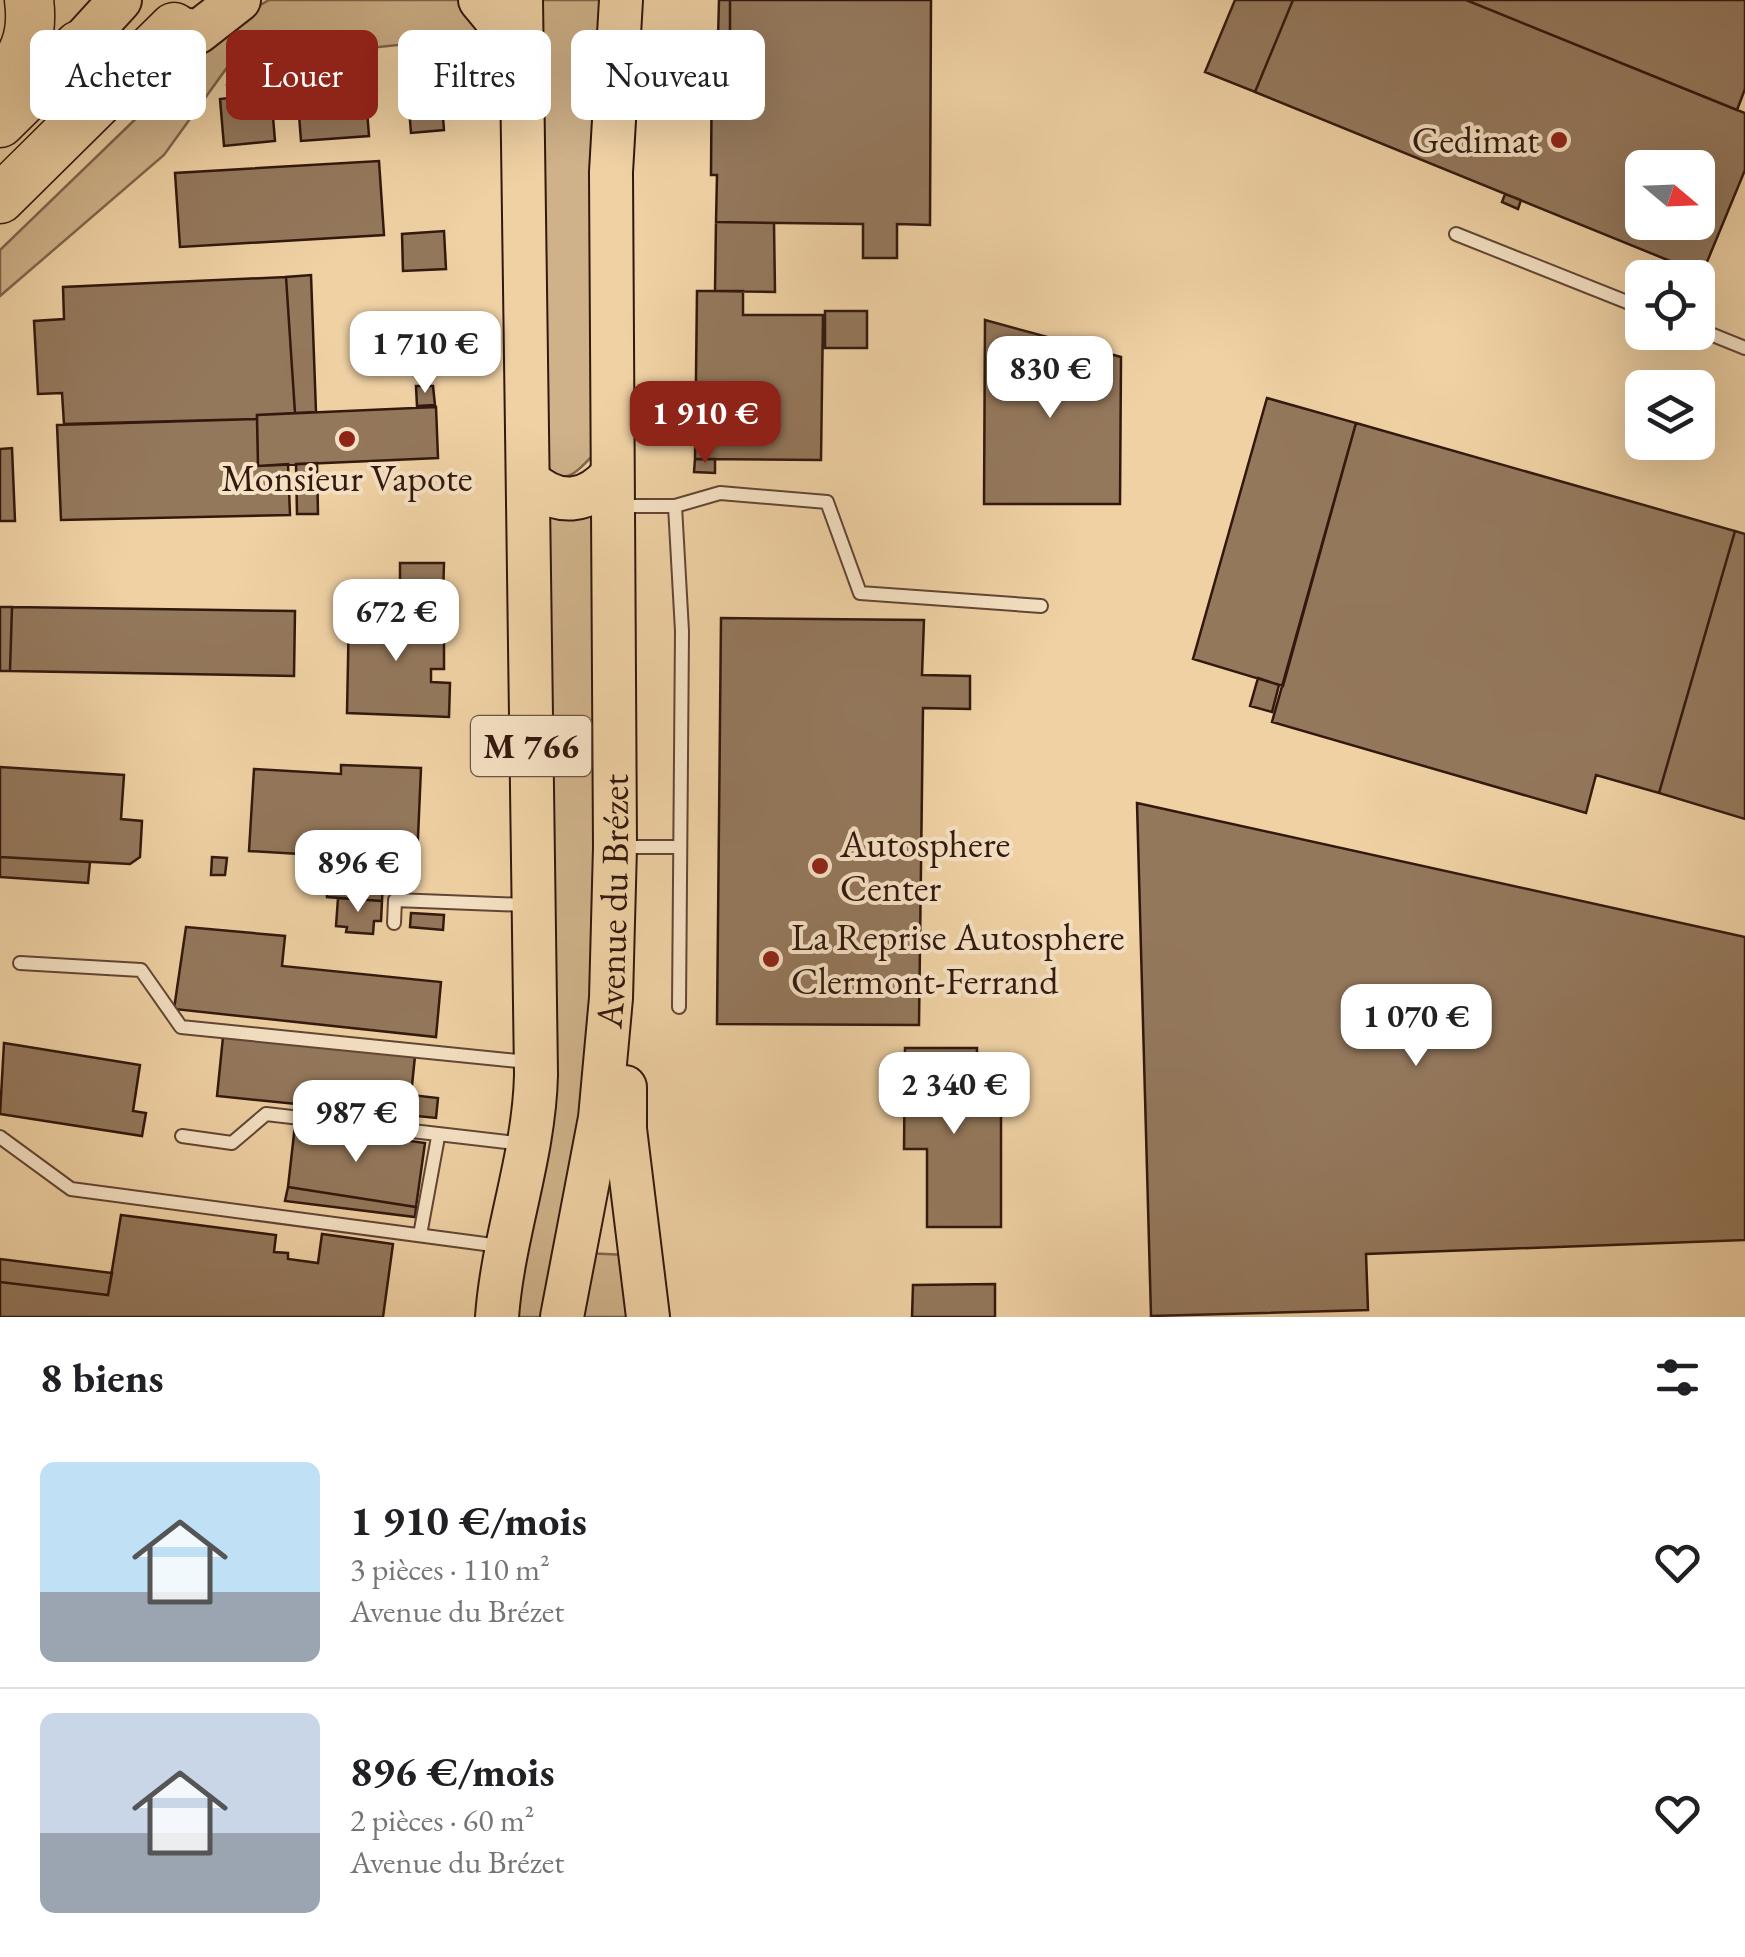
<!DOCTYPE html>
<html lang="fr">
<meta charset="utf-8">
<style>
body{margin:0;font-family:"EB Garamond",serif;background:#f2f2f2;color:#202124;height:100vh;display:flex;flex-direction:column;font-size:38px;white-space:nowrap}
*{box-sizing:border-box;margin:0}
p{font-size:32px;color:#757577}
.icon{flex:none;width:55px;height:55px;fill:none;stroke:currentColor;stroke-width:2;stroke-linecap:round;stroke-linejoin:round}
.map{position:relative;height:1317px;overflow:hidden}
.side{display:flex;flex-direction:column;background:#fff;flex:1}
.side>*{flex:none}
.banner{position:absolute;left:30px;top:30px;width:1000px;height:90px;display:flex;gap:20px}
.needle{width:65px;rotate:109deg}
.tools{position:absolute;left:1625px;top:150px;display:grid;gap:20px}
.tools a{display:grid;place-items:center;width:90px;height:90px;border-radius:15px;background:#fff;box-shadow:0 10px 40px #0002;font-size:50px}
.price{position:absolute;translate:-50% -85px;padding:0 22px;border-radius:20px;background:#fff;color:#222;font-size:32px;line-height:65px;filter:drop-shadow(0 2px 5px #0008)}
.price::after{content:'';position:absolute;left:50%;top:60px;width:30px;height:22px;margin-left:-15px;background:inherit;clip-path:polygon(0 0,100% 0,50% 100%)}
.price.current{background:#8f2418;color:#fff}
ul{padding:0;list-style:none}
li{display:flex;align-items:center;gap:30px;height:250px;padding:0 40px}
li+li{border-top:2px solid #e0e0e0}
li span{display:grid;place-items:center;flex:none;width:280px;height:200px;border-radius:15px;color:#555}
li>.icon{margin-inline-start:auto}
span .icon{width:120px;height:120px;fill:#fffc;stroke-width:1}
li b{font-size:42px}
h2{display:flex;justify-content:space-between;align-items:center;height:120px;padding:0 40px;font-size:42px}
.pill{padding:0 35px;border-radius:15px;background:#fff;box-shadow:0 10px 40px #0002;font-size:35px;line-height:90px}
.pill.current{background:#8f2418;color:#fff}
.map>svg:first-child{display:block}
.green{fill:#cfb28a;stroke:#80654c;stroke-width:2.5}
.building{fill:#94785c;stroke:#32180e;stroke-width:2.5;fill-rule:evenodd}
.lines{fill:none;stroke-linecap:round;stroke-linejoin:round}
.service-casing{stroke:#614634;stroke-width:16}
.primary-casing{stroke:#32180e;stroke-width:46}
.motorway-casing{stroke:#32180e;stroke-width:51}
.service{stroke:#f5e1c4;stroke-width:12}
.primary{stroke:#efd1a4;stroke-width:42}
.motorway{stroke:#efd1a4;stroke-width:48}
.poi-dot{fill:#8f2418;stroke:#f5e1c4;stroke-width:4}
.labels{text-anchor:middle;stroke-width:8;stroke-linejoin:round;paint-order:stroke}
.shield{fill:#f5e1c4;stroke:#6c5445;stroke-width:2.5}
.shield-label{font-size:35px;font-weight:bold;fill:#32180e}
.poi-label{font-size:38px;fill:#32180e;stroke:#f5e1c4;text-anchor:start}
.street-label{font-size:38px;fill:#32180e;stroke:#f5e1c4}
</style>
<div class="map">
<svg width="1745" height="1317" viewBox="0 0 1745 1317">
<rect width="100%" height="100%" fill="#efd1a4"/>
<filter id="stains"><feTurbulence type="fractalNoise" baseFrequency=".002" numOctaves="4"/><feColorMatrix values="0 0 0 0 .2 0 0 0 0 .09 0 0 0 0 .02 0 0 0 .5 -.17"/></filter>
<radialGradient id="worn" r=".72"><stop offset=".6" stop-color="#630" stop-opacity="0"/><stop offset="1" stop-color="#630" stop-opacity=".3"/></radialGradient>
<path class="green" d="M 269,0 L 467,0 L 486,36 L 231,62 L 164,155 L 0,296 L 0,250 L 242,16 Z
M 538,0 L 603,0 L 594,454 C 574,475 561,490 542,459 Z
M 541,510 L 598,513 L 601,869 L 587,1109 L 551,1317 L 512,1317 Z
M 584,1253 L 627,1255 L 638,1317 L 573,1317 Z"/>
<path class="building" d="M 719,0 L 730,0 L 730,39 L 718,39 Z
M 730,0 L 931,0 L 930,225 L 897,224 L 897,258 L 863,258 L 863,224 L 716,222 L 717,175 L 711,175 L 712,39 L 730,39 Z
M 1235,0 L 1293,0 L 1255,92 L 1205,72 Z
M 1293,0 L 1466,0 L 1745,113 L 1745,170 L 1702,274 L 1255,92 ZM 1642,168 L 1698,168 L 1698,222 L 1642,222 Z
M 1466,0 L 1745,0 L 1745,89 L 1737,110 Z
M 270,81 L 275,141 L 224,146 L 220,99 L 229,98 L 227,85 Z
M 441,92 L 444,130 L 411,133 L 408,95 Z
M 366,97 L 369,136 L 301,141 L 298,102 Z
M 379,161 L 384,235 L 180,247 L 175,173 Z
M 1505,194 L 1521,200 L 1518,209 L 1502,202 Z
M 716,222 L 774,223 L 775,292 L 715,291 Z
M 444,231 L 446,269 L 403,271 L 402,234 Z
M 311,275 L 316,412 L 295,413 L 286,277 Z
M 286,277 L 295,413 L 257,415 L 257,419 L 64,424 L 62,393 L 38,394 L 34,321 L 64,319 L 63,287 Z
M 697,291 L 743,291 L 743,315 L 823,315 L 821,460 L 695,459 Z
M 825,311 L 867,311 L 867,348 L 825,348 Z
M 985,320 L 1121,357 L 1120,504 L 984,504 Z
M 416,386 L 433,386 L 435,405 L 417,406 Z
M 1267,398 L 1356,423 L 1283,686 L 1193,659 Z
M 436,407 L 438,458 L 258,466 L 257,415 Z
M 257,419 L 258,466 L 288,464 L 290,515 L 61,520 L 57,425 Z
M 1356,423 L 1735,531 L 1659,793 L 1596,775 L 1586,813 L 1272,722 Z
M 12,448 L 15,521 L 0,521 L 0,449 Z
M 695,459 L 715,459 L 715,473 L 694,472 Z
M 317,463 L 318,514 L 297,514 L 296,464 Z
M 1735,531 L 1745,534 L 1745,819 L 1659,793 Z
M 400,563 L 444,563 L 443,596 L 400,596 Z
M 0,607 L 12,607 L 10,671 L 0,671 Z
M 12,607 L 295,611 L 294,676 L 10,671 Z
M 349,611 L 444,613 L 444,669 L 431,669 L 431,682 L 450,683 L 449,717 L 347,713 Z
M 721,618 L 924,620 L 922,675 L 970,676 L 970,709 L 923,708 L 919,1025 L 717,1024 Z
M 1258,678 L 1279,685 L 1272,712 L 1250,706 Z
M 341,765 L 421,768 L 417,861 L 249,851 L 254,769 L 341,774 Z
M 0,767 L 124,775 L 121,819 L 142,821 L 140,857 L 130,864 L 0,857 Z
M 1137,803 L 1745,937 L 1745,1240 L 1366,1254 L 1368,1310 L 1151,1316 Z
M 0,857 L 90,862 L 88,883 L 0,877 Z
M 212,857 L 227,858 L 225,875 L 211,875 Z
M 351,857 L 376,858 L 378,880 L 383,880 L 382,901 L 327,897 L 328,881 L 350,882 Z
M 338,898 L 382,901 L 381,921 L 374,921 L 373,934 L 346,932 L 347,927 L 336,926 Z
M 411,913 L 444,915 L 443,930 L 410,927 Z
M 186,927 L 285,936 L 282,966 L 441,982 L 436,1037 L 174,1009 Z
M 223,1037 L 415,1056 L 411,1095 L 438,1098 L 436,1118 L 217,1096 Z
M 4,1043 L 140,1065 L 133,1111 L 146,1113 L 142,1136 L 0,1114 Z
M 905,1048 L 977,1048 L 977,1105 L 1001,1105 L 1001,1227 L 927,1227 L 927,1149 L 904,1149 Z
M 295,1125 L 425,1143 L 416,1207 L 288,1187 Z
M 288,1187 L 416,1207 L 415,1217 L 285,1201 Z
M 121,1215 L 276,1235 L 274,1252 L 288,1253 L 288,1259 L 318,1263 L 322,1234 L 393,1244 L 383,1317 L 0,1317 L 0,1282 L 108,1295 Z
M 0,1259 L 112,1273 L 108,1295 L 0,1282 Z
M 995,1284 L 995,1317 L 912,1317 L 913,1285 Z"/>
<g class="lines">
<defs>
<path id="service" d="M 1456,234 L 1642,308
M 1698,329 L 1745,348
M 619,506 L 675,506 L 682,631 L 679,1007
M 675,506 L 720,493 L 827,502 L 860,593 L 1041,606
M 622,847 L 679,847
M 394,923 L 395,900 L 526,905
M 20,963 L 141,970 L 181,1027 L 528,1062
M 182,1136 L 232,1143 L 266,1114 L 524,1144
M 0,1137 L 71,1189 L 500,1246
M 420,1235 L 438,1137"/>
<g id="primary">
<path d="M 480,0 L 504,29 L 522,39"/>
<path d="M 174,27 L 198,32 L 239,0"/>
<path d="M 79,45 L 120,0"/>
<path d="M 528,480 C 558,507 587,504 612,475"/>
<path d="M 625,1087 L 625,1129 L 648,1317"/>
<path d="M 497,1317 C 503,1235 534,1158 536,1075 L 521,0"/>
<path id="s1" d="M 562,1317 L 600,1118 L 611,998 L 615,847 L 611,172 L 621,0"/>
</g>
<path id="motorway" d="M 0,85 C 23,58 34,37 29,0
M 0,123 L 79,45
M 0,199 L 174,27"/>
</defs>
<use href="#service" class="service-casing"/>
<use href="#primary" class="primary-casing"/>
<use href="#motorway" class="motorway-casing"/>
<use href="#service" class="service"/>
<use href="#primary" class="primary"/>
<use href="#motorway" class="motorway"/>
</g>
<g class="poi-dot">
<circle cx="1559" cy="140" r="10"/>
<circle cx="347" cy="439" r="10"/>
<circle cx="820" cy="866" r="10"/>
<circle cx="771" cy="959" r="10"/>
</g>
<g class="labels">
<rect class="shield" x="471" y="716" width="120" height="60" rx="8"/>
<g class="shield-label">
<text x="531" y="758">M 766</text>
</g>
<g class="poi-label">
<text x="1539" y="153" text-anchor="end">Gedimat</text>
<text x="347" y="491" text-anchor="middle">Monsieur Vapote</text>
<text x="840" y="857">Autosphere<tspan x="840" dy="44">Center</tspan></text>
<text x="791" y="950">La Reprise Autosphere<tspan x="791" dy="44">Clermont-Ferrand</tspan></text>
</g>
<g class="street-label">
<text dy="13" stroke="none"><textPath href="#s1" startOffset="420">Avenue du Brézet</textPath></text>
</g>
</g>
<rect width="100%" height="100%" filter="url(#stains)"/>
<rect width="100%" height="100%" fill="url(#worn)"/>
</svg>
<div class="tools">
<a><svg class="needle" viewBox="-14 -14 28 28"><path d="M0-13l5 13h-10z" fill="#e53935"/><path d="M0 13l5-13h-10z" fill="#757577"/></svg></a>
<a><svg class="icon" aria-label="locate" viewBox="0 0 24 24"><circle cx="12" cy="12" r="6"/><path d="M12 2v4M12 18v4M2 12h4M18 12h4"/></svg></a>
<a><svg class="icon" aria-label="layers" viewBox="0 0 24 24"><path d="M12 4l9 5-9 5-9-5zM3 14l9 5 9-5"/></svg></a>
</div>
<b class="price" style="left:425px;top:396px">1 710 €</b>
<b class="price" style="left:1050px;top:421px">830 €</b>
<b class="price current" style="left:705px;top:466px">1 910 €</b>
<b class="price" style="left:396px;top:664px">672 €</b>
<b class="price" style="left:358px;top:915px">896 €</b>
<b class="price" style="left:1416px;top:1069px">1 070 €</b>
<b class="price" style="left:954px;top:1137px">2 340 €</b>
<b class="price" style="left:356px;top:1165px">987 €</b>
<div class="banner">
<a class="pill">Acheter</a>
<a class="pill current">Louer</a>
<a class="pill">Filtres</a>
<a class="pill">Nouveau</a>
</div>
</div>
<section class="side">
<h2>8 biens<svg class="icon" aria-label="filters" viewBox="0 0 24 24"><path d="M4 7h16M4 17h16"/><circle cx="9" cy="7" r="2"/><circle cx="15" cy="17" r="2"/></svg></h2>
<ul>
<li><span style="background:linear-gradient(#bfe0f5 65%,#9aa5b1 0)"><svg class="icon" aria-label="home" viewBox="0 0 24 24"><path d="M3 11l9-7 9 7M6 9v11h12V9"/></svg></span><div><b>1 910 €/mois</b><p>3 pièces · 110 m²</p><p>Avenue du Brézet</p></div><svg class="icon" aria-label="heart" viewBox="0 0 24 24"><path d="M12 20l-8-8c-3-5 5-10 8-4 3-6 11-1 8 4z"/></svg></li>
<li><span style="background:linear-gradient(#c9d6e8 60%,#9aa5b1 0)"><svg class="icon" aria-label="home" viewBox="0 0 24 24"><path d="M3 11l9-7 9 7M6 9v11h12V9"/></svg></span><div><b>896 €/mois</b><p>2 pièces · 60 m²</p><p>Avenue du Brézet</p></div><svg class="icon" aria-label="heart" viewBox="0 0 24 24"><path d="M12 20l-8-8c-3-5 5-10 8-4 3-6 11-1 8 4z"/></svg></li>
</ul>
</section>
